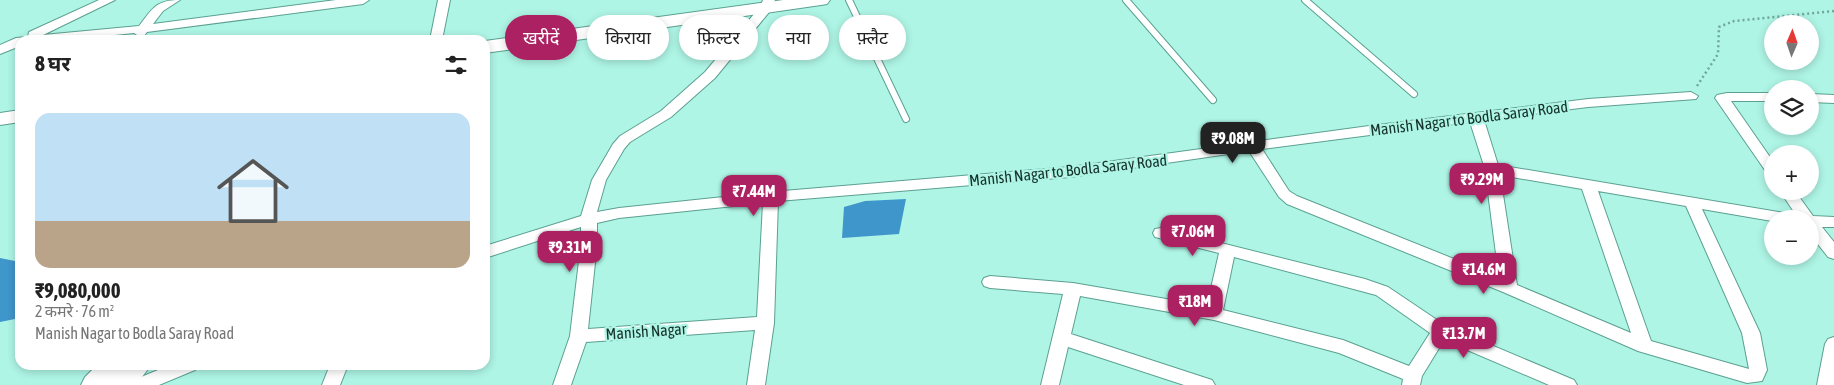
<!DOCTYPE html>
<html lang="hi">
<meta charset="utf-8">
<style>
body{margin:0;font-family:"Asap Condensed","Noto Sans Devanagari",sans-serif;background:#f2f2f2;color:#222;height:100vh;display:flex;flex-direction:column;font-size:19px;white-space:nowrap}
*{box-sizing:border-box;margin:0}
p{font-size:16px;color:#767676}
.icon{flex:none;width:28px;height:28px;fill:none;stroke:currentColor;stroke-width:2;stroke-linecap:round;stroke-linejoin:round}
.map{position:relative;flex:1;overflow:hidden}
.side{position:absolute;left:15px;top:35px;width:475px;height:335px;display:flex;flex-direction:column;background:#fff;border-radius:15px;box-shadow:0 2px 8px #0003}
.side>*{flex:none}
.top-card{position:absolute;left:505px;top:15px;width:475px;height:45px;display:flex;gap:10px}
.needle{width:32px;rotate:2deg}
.controls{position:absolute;left:1764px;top:15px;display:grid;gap:10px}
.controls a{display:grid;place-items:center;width:55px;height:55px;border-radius:50%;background:#fff;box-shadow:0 2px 8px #0003;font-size:25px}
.price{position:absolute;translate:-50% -42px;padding:0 11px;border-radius:10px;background:#ac2161;color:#fff;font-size:16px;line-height:32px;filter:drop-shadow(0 1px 2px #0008)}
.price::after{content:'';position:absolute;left:50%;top:30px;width:15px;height:11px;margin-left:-8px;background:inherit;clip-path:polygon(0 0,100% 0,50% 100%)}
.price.current{background:#222;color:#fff}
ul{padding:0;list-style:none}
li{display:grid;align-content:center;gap:10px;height:265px;padding:0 20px}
li span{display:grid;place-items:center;height:155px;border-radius:15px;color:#555}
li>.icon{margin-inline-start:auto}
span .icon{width:90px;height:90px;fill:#fffc;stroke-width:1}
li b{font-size:21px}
h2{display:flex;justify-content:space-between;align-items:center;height:60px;padding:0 20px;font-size:21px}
.tag{padding:0 18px;border-radius:22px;background:#fff;box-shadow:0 2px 8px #0003;font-size:18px;line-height:45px}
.tag.current{background:#ac2161;color:#fff}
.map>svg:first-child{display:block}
.water{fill:#3f96cb}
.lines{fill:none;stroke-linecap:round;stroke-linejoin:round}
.lane-casing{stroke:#5ba091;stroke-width:8}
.street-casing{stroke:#5ba091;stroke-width:2}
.secondary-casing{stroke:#5ba091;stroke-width:2}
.path{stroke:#71a79b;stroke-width:2.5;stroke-dasharray:2 3;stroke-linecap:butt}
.lane{stroke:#fff;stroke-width:6}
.street{fill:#fff;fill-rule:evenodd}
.secondary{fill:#fff;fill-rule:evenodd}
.labels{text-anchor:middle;stroke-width:4.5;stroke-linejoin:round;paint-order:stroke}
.street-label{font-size:16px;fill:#15322c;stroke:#aef5e5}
</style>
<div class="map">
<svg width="1834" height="385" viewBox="0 0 1834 385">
<rect width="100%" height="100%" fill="#aef5e5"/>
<path class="water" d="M 906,199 L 899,234 L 842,238 L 844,207 L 865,201 Z
M 0,258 L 20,262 L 20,318 L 0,322 Z"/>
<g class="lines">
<defs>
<path id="lane" d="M 849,0 L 906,119
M 1126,0 L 1213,100
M 1305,0 L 1414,94"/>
<path id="street" d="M 99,0 L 115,0 L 43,35 L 139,26 C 153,8 156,0 180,0 L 163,11 L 153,24 L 336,0 L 369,0 L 363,4 L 147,32 L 144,36 L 140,37 L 134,33 L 67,40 L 20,40 L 20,46 L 0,54 L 0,45 L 16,38 L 28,37 L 29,32 Z
M 438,0 L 450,0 L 442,40 L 430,40 Z
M 763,0 L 775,0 L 770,11 L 715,78 L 671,117 L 630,142 L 624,149 L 606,180 L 597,212 L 619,208 L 771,192 L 1070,167 L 1369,126 L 1588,99 L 1691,92 L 1698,96 L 1696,99 L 1588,107 L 1484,120 L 1498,165 L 1796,215 L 1780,191 L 1795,191 L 1813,216 L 1834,217 L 1834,227 L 1822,227 L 1834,242 L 1834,259 L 1828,257 L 1810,234 L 1810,219 L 1772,219 L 1772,221 L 1702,209 L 1760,333 L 1767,370 L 1762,381 L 1747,383 L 1638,351 L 1503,292 L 1287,204 L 1279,197 L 1249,151 L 1070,177 L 778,201 L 774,323 L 765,385 L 747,385 L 755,330 L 586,342 L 571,385 L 553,385 L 570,336 L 581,244 L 581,227 L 485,258 L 485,246 L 581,216 L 592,180 L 613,144 L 620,136 L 661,111 L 705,72 L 760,7 ZM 1470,122 L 1485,169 L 1499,277 L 1297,196 L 1289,191 L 1262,149 ZM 1500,175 L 1582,189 L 1631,333 L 1517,285 ZM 1598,191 L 1686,206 L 1742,333 L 1749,369 L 1651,341 ZM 763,203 L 757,317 L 588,329 L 597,244 L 597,223 L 619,218 Z
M 1727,93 L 1772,93 L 1772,101 L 1731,101 L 1772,160 L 1772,175 L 1767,173 L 1715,98 L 1717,95 Z
M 1810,94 L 1834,95 L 1834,103 L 1810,102 Z
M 1161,228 L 1365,279 L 1388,287 L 1446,326 L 1574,380 L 1577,385 L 1549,385 L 1444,340 L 1422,376 L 1420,385 L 1402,385 L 1403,379 L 1339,353 L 1214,320 L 1080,296 L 1071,334 L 1212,380 L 1215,385 L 1184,385 L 1068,347 L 1059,385 L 1041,385 L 1063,294 L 990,288 L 984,286 L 982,282 L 984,278 L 990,276 L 1073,283 L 1207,306 L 1219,253 L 1155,237 L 1153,233 L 1155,229 ZM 1234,257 L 1376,295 L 1430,333 L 1409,366 L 1343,340 L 1223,310 Z
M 1834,337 L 1834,385 L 1817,385 L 1825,344 L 1828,339 Z
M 170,365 L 198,365 L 195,370 L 159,385 L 131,385 L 134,380 Z
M 330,365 L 348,365 L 340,385 L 322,385 Z"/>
<path id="secondary" d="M 783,0 L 830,0 L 827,4 L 821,5 L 485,53 L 485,41 Z
M 20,110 L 20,122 L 0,125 L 0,113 Z
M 97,365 L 151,365 L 136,385 L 81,385 L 85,377 Z"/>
</defs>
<use href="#lane" class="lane-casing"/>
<use href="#street" class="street-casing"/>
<use href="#secondary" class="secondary-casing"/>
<path class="path" d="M 1697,86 L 1718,54 L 1719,27 L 1734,21 L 1834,11"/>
<use href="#lane" class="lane"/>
<use href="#street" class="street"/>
<use href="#secondary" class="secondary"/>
</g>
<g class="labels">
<g class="street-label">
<text transform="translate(1469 118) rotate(-7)" y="6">Manish Nagar to Bodla Saray Road</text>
<text transform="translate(1068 170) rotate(-6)" y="6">Manish Nagar to Bodla Saray Road</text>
<text transform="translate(646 331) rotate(-4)" y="6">Manish Nagar</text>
</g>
</g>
</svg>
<div class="controls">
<a><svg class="needle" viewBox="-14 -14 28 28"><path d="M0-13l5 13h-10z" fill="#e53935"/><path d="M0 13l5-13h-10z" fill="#767676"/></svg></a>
<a><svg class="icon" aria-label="layers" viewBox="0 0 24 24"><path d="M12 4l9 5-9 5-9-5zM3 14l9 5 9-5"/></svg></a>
<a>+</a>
<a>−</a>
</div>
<b class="price current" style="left:1233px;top:164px">₹9.08M</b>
<b class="price" style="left:1482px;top:205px">₹9.29M</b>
<b class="price" style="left:754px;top:217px">₹7.44M</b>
<b class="price" style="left:1193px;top:257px">₹7.06M</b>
<b class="price" style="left:570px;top:273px">₹9.31M</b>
<b class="price" style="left:1484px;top:295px">₹14.6M</b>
<b class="price" style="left:1195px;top:327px">₹18M</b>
<b class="price" style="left:1464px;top:359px">₹13.7M</b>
<div class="top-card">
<a class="tag current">खरीदें</a>
<a class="tag">किराया</a>
<a class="tag">फ़िल्टर</a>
<a class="tag">नया</a>
<a class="tag">फ़्लैट</a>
</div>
<section class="side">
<h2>8 घर<svg class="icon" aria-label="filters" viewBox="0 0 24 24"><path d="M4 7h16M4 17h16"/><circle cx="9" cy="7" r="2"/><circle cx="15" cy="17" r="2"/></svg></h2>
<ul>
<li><span style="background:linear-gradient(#bfe0f5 70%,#b9a48a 0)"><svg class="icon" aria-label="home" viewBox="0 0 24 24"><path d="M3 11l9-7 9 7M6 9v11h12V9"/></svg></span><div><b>₹9,080,000</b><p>2 कमरे · 76 m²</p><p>Manish Nagar to Bodla Saray Road</p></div></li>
</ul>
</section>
</div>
